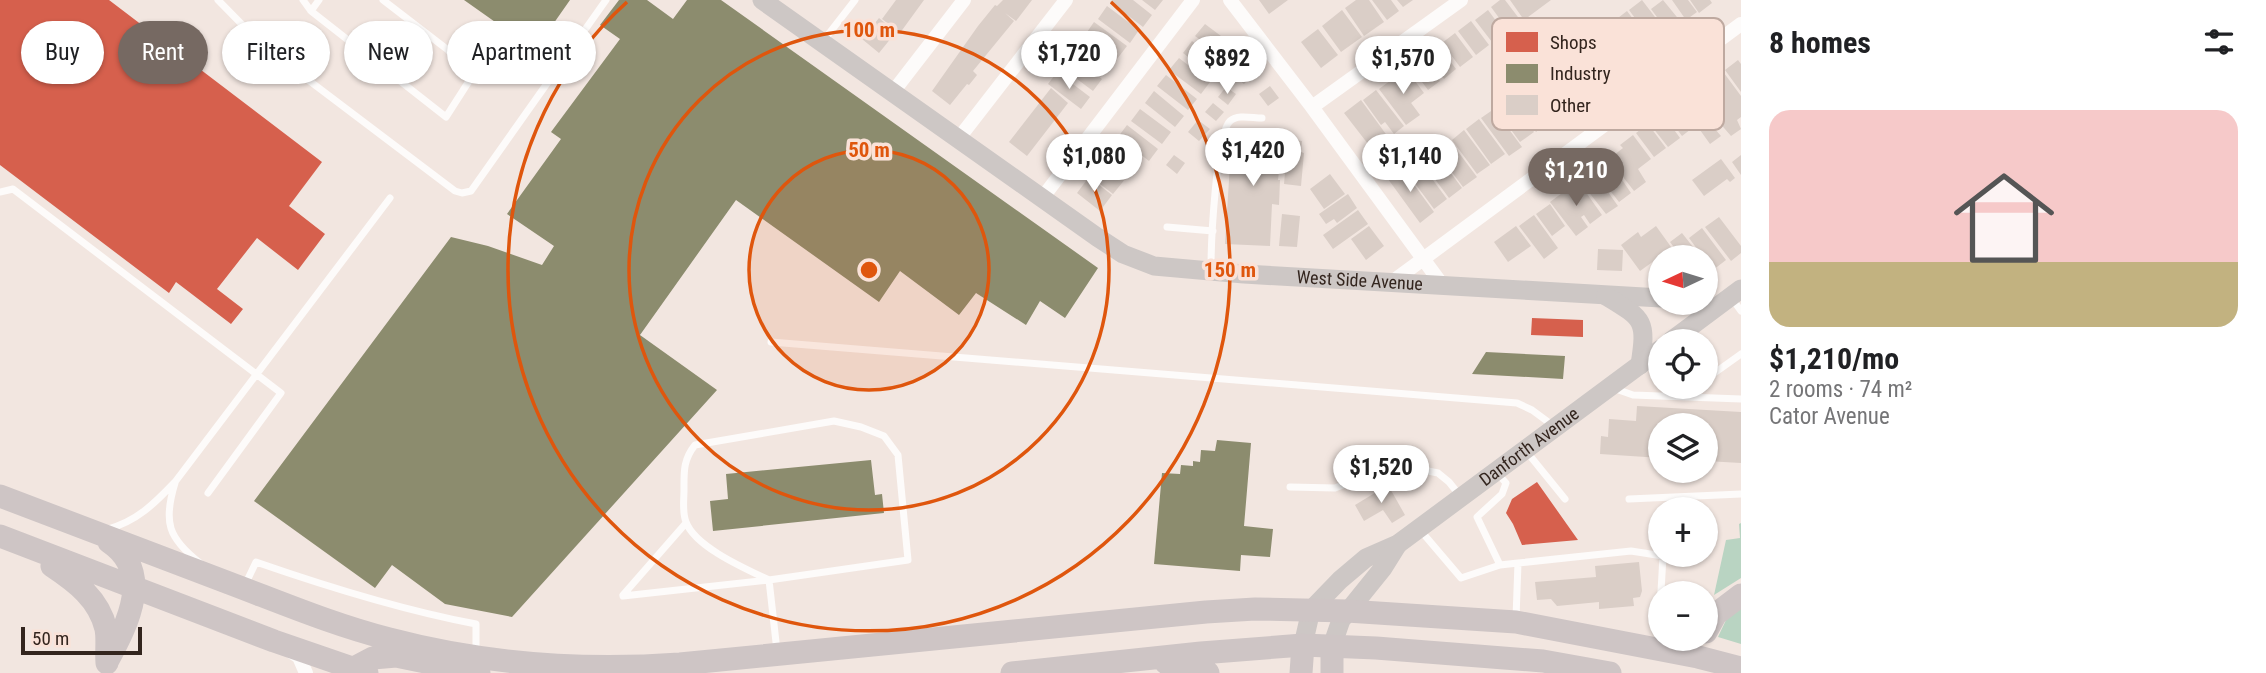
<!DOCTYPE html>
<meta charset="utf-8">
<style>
body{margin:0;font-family:"Roboto Condensed",sans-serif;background:#f2f2f2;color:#202124;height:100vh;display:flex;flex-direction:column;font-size:26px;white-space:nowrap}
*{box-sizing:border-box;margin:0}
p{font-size:23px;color:#757577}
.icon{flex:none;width:38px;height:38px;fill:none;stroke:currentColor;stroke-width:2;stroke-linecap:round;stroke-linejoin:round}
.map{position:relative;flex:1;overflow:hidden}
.panel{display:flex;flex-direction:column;background:#fff;width:525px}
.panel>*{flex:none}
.banner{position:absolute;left:21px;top:21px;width:665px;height:63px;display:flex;gap:14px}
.needle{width:46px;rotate:266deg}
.controls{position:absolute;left:1648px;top:245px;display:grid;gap:14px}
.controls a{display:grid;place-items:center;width:70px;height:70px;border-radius:50%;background:#fff;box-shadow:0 2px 5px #0004;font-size:35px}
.scale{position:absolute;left:21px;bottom:18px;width:121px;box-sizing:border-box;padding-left:7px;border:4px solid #33251e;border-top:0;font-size:19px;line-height:24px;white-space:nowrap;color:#33251e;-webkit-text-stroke:5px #fae2d8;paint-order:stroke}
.price{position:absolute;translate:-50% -60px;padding:0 16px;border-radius:24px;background:#fff;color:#222;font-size:23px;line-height:46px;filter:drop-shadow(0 2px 4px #0008)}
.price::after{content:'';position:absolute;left:50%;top:42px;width:21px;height:16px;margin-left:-10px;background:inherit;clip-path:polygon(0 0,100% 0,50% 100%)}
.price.on{background:#766962;color:#fff}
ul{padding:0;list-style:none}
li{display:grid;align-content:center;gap:14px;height:371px;padding:0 28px}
li span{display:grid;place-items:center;height:217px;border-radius:21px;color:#555}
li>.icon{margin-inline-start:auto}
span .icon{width:126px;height:126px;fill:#fffc;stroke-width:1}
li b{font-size:30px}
h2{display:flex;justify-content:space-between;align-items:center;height:84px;padding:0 28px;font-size:30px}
.pill{padding:0 24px;border-radius:32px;background:#fff;box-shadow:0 2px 5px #0004;font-size:24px;line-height:63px}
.pill.on{background:#766962;color:#fff}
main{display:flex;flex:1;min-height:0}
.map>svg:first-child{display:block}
.green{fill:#b9d4c2}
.shops{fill:#d6604d}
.industry{fill:#8c8c6e}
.building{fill:#dacec7}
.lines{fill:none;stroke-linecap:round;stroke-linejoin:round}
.service{stroke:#fdfbfa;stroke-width:7}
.minor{stroke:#fdfbfa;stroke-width:14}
.secondary{stroke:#cdc7c5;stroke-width:19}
.trunk{stroke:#cec5c5;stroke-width:23}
.ring{fill:none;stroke:#df560d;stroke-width:3.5}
.labels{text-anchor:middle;stroke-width:7;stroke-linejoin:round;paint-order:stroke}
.street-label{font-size:18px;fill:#33251e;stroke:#fae2d8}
.key{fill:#fae2d8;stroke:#bea9a0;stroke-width:2}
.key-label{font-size:19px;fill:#33251e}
.centre{fill:#df560d;stroke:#fae2d8;stroke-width:3.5}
.ring-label{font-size:21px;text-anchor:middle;font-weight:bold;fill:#df560d;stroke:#fae2d8;stroke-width:7;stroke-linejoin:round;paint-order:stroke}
</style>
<main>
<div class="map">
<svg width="1741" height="673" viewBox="0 0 1741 673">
<rect width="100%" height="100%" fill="#f2e6e0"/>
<path class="green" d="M 1741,523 L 1741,578 L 1714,595 L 1726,540 L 1740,538 L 1739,524 Z
M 1741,607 L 1741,644 L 1718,637 L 1726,620 Z"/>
<path class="shops" d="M 0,0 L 109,0 L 322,162 L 289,206 L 325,234 L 298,270 L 257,238 L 217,289 L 243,309 L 231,324 L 176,282 L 169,293 L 0,165 Z
M 1532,318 L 1583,320 L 1583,337 L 1531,335 Z
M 1537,482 L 1578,540 L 1522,545 L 1513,524 L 1506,513 L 1512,499 Z"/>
<path class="industry" d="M 464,0 L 570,0 L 535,50 Z
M 619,0 L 647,0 L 673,19 L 687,0 L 721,0 L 1098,268 L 1065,318 L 1040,301 L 1026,325 L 976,293 L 959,315 L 900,271 L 879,302 L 736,200 L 640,335 L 717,390 L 512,617 L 445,604 L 392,565 L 375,588 L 254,501 L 451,237 L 488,246 L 542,265 L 554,246 L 507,214 L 561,139 L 551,132 L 620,39 L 600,25 Z
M 1486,352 L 1565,356 L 1563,379 L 1472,374 Z
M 1217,440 L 1251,443 L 1244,526 L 1273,529 L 1270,557 L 1241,555 L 1240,571 L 1154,564 L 1162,473 L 1180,474 L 1181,465 L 1193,466 L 1193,461 L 1200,462 L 1201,450 L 1215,451 Z
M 871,460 L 875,495 L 882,494 L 884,513 L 713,531 L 710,501 L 728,499 L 726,474 Z"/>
<path class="building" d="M 896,0 L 924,0 L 900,33 L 882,19 Z
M 1003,0 L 1032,0 L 1016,21 L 1005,13 L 1014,21 L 973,71 L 977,75 L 969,85 L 967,84 L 950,105 L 932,91 L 978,26 L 995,5 L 997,6 Z
M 1112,0 L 1133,0 L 1152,15 L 1143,27 L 1110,2 Z
M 1142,0 L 1163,0 L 1155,10 Z
M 1259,0 L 1288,0 L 1269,14 Z
M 1356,0 L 1369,0 L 1384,22 L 1364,36 L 1345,8 Z
M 1372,0 L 1391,0 L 1399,11 L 1387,20 Z
M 1397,0 L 1413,0 L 1403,7 Z
M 1500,0 L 1505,0 L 1521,21 L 1508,30 L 1491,7 Z
M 1510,0 L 1551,0 L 1524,20 Z
M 1642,0 L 1668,34 L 1654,44 L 1629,10 Z
M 1663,0 L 1681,22 L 1668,32 L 1651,9 Z
M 1672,0 L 1688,0 L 1697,12 L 1686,20 Z
M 1690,0 L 1710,0 L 1712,3 L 1699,13 Z
M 1107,6 L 1139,30 L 1130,43 L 1098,19 Z
M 1342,10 L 1362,37 L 1341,52 L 1322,26 Z
M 1488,10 L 1505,33 L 1492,42 L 1475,20 Z
M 1627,11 L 1653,45 L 1640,55 L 1614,21 Z
M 879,18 L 896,32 L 879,53 L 862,39 Z
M 1471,21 L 1489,45 L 1476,55 L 1458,31 Z
M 1094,22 L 1127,46 L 1117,59 L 1085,35 Z
M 1205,24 L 1237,48 L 1227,60 L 1195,36 Z
M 1318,29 L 1338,55 L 1321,68 L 1301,42 Z
M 1455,33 L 1473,57 L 1460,67 L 1442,43 Z
M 1082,38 L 1114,62 L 1104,74 L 1073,50 Z
M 1192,41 L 1223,65 L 1214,77 L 1183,53 Z
M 1439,46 L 1456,69 L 1444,79 L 1426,55 Z
M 1070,55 L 1102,79 L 1093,91 L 1061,67 Z
M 1422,57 L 1440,81 L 1428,90 L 1410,66 Z
M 1179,58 L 1210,82 L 1201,94 L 1169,70 Z
M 1247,59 L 1258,68 L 1244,84 L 1234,76 Z
M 1738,60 L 1741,64 L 1741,92 L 1725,70 Z
M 1406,69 L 1424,93 L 1411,103 L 1400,88 L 1420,115 L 1406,125 L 1379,89 Z
M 1057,72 L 1090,97 L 1081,109 L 1048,84 Z
M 1724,73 L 1741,96 L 1741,117 L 1737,120 L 1741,129 L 1731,136 L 1705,106 L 1719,126 L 1715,129 L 1721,136 L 1710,144 L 1680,102 L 1693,93 L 1696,94 L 1695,91 L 1707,82 L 1718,94 L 1711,83 Z
M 1166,75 L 1197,99 L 1188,110 L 1157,86 Z
M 1270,86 L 1279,98 L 1268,106 L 1259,94 Z
M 1523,86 L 1549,121 L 1536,132 L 1510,96 Z
M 1226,87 L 1236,94 L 1228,105 L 1218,97 Z
M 1051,88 L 1068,103 L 1027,156 L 1009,142 Z
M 1376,90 L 1404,126 L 1394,134 L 1385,122 L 1381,125 L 1363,100 Z
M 1154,91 L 1184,116 L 1175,127 L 1145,103 Z
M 1509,97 L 1534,132 L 1520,142 L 1495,108 Z
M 1361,100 L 1391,141 L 1375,153 L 1344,113 Z
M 1677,102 L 1695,126 L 1682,136 L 1664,112 Z
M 1213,103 L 1224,112 L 1216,121 L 1205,112 Z
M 1140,109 L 1171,132 L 1162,144 L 1131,121 Z
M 1494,109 L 1522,147 L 1509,156 L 1481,118 Z
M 1662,113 L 1680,138 L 1668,147 L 1649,123 Z
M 1479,119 L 1505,154 L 1491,164 L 1466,129 Z
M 1198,120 L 1210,129 L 1199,141 L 1188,132 Z
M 1648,124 L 1666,148 L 1654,157 L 1636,133 Z
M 1127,125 L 1158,149 L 1149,161 L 1118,137 Z
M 1464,130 L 1490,165 L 1477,174 L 1452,140 Z
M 1232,132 L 1283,134 L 1278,180 L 1280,180 L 1279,205 L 1272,204 L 1270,246 L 1225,244 Z
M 1633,135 L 1651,159 L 1638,169 L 1646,182 L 1634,191 L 1609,159 L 1623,148 L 1620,145 Z
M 1288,139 L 1302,141 L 1301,152 L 1304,153 L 1301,186 L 1284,184 Z
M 1117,141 L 1141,158 L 1128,175 L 1105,157 Z
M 1450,141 L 1477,177 L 1463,187 L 1436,151 Z
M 1436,153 L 1462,188 L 1449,198 L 1423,163 Z
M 1174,155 L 1185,163 L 1177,174 L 1166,165 Z
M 1741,155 L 1741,175 L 1732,162 Z
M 1608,159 L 1631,193 L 1619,202 L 1594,170 Z
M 1721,159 L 1735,178 L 1730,182 L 1727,179 L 1704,196 L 1692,180 Z
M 1103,160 L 1126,178 L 1113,194 L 1091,177 Z
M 1399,164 L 1434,212 L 1420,223 L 1388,179 L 1394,175 L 1390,170 Z
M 1421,164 L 1447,199 L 1434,209 L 1408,174 Z
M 1593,171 L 1618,206 L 1606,214 L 1580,181 Z
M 1330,174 L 1345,194 L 1324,209 L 1310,189 Z
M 1089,177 L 1112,195 L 1100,211 L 1077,193 Z
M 1578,181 L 1602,215 L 1590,224 L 1584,215 L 1581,217 L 1588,227 L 1576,236 L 1550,202 Z
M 1348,194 L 1357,208 L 1337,223 L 1334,219 L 1326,224 L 1319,214 Z
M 1550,204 L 1565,226 L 1552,236 L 1536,214 Z
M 1358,210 L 1368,224 L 1333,249 L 1323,235 Z
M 1282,214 L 1300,216 L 1297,247 L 1279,246 Z
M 1534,215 L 1558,248 L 1544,259 L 1519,226 Z
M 1719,217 L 1741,246 L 1741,253 L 1731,261 L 1705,227 Z
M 1369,226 L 1384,246 L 1366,260 L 1351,239 Z
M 1516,226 L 1531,246 L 1508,262 L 1494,242 Z
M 1656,226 L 1674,251 L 1676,250 L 1670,242 L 1682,233 L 1701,257 L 1661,257 L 1661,261 L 1658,258 L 1640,271 L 1621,245 L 1638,232 L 1641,237 Z
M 1702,228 L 1726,260 L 1713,270 L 1706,262 L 1706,257 L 1703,257 L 1689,238 Z
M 1598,249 L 1623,250 L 1622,271 L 1597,270 Z
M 1637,406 L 1741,412 L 1741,463 L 1706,461 L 1706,425 L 1661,425 L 1661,458 L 1600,454 L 1601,436 L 1608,437 L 1609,419 L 1636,421 Z
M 1388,485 L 1405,515 L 1392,523 L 1383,510 L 1364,521 L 1355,505 Z
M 1639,562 L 1642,591 L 1640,597 L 1633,598 L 1634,606 L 1599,609 L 1599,602 L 1557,606 L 1551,599 L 1537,600 L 1535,582 L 1596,577 L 1595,566 Z"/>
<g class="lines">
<path class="service" d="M 218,0 L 262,45 L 455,191 L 462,193 L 471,191 L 606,0
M 303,0 L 311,11 L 446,117 L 471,78 L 448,50 L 383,0
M 311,11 L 319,0
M 824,40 L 855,0
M 0,192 L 13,189 L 281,393 L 208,493
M 1167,227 L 1213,231
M 1211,268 C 1211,245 1216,133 1230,121 C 1238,114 1252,118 1262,118
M 1731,297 L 1741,311
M 771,342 L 1517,403 L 1532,410 L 1555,427
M 1706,379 L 1741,354
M 1613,388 L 1633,395 L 1741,399
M 1681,396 L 1695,387
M 1526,451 L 1565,499
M 1498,474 L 1506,483 L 1502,494 L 1477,517 L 1500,565
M 175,483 C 163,522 168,538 200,563
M 1290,487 L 1335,488 L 1384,469 L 1413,468 L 1438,473 L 1449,482 L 1461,497
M 1692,497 L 1693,509
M 1629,499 L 1741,494
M 108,529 C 137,521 154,504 175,482 L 390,198
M 1421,531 L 1461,578 L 1500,565 L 1518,563 L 1631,551 L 1663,556 L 1658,645
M 1663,556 L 1685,555
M 245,585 L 256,562 C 328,587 401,610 476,624 L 476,652
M 623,595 L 686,523
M 623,596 L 769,580 L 908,560 L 898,455 L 884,436 L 861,427 L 834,421 L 695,445 C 683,460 684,472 684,490 C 684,500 682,512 686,522 C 695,547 746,569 769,580 L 777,651
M 1516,618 L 1518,563"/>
<path class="minor" d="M 1230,0 L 1312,107 L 1443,286
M 893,92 L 964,0
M 1312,107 L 1461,0
M 959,138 L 1066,0
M 1043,197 L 1193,0
M 1392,282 L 1741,24
M 290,651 L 299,657 L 306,673"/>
<g class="secondary">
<path id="s1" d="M 762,0 L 1097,237 L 1123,254 L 1154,266 L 1244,274 L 1661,298"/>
<path d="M 1606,296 C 1644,319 1647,320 1640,365"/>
<path d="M 1671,341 L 1741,289"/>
<path id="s2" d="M 1303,645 L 1311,610 L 1340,580 L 1366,558 L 1398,544 L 1661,349"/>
<path d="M 1332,646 L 1341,620 L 1383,568 L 1398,544"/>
</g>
<path class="trunk" d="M 0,496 C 76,525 152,554 229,583 C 282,603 334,625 389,639 C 484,664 583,671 680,664 L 1206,612 L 1255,609 L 1347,611 L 1516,622 L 1698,657 L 1741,668
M 0,536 L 274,641 L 367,673
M 52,566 C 76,582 99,599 106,629 C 108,639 106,652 107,663
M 1706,632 L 1716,614 L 1741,595
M 108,660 C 128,623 154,572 109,542
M 1166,663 L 1208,673
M 354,668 L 373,658 L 396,656 L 479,673
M 1012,673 L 1201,653 L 1303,645 L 1376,648 L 1543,661 L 1610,673
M 1301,673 L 1303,645
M 1332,673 L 1332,646"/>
</g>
<circle cx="869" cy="270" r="120" fill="#df560d" fill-opacity=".12"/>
<g class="ring">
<circle cx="869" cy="270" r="120"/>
<circle cx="869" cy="270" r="240"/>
<path d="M1111 2A361 361 0 1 1 627 2"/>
</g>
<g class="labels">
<g class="street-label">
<text dy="6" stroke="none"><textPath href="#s1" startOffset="681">West Side Avenue</textPath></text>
<text dy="6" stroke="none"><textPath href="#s2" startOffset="310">Danforth Avenue</textPath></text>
</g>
</g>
<rect x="1492" y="18" width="232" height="112" rx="10" class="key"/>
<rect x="1506" y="32" width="32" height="20" fill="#d6604d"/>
<rect x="1506" y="64" width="32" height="19" fill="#8c8c6e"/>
<rect x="1506" y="95" width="32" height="20" fill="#dacec7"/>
<g class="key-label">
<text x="1550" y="49">Shops</text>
<text x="1550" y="80">Industry</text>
<text x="1550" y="112">Other</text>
</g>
<circle cx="869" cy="270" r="10" class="centre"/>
<g class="ring-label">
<text x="869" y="37">100 m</text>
<text x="869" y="157">50 m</text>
<text x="1230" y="277">150 m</text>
</g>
</svg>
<div class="controls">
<a><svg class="needle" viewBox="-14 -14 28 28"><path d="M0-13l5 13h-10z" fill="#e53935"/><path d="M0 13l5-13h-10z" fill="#757577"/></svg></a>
<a><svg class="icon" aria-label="locate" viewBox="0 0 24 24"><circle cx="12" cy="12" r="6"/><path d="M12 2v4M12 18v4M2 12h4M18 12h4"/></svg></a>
<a><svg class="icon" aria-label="layers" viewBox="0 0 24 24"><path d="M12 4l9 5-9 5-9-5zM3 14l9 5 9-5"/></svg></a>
<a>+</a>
<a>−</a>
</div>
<div class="scale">50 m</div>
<b class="price" style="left:1069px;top:91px">$1,720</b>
<b class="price" style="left:1227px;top:96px">$892</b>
<b class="price" style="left:1403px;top:96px">$1,570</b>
<b class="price" style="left:1253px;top:188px">$1,420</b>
<b class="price" style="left:1094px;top:194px">$1,080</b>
<b class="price" style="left:1410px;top:194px">$1,140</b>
<b class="price on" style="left:1576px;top:208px">$1,210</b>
<b class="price" style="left:1381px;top:505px">$1,520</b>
<div class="banner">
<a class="pill">Buy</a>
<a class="pill on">Rent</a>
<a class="pill">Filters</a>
<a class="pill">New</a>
<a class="pill">Apartment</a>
</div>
</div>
<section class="panel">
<h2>8 homes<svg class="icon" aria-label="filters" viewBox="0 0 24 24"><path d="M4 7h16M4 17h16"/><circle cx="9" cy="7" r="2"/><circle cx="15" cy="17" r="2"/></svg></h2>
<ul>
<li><span style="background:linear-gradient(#f6c9c9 70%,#c2b280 0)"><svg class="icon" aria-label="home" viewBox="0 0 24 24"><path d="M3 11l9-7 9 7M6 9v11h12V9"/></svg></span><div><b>$1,210/mo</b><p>2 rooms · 74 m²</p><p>Cator Avenue</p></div></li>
</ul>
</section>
</main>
